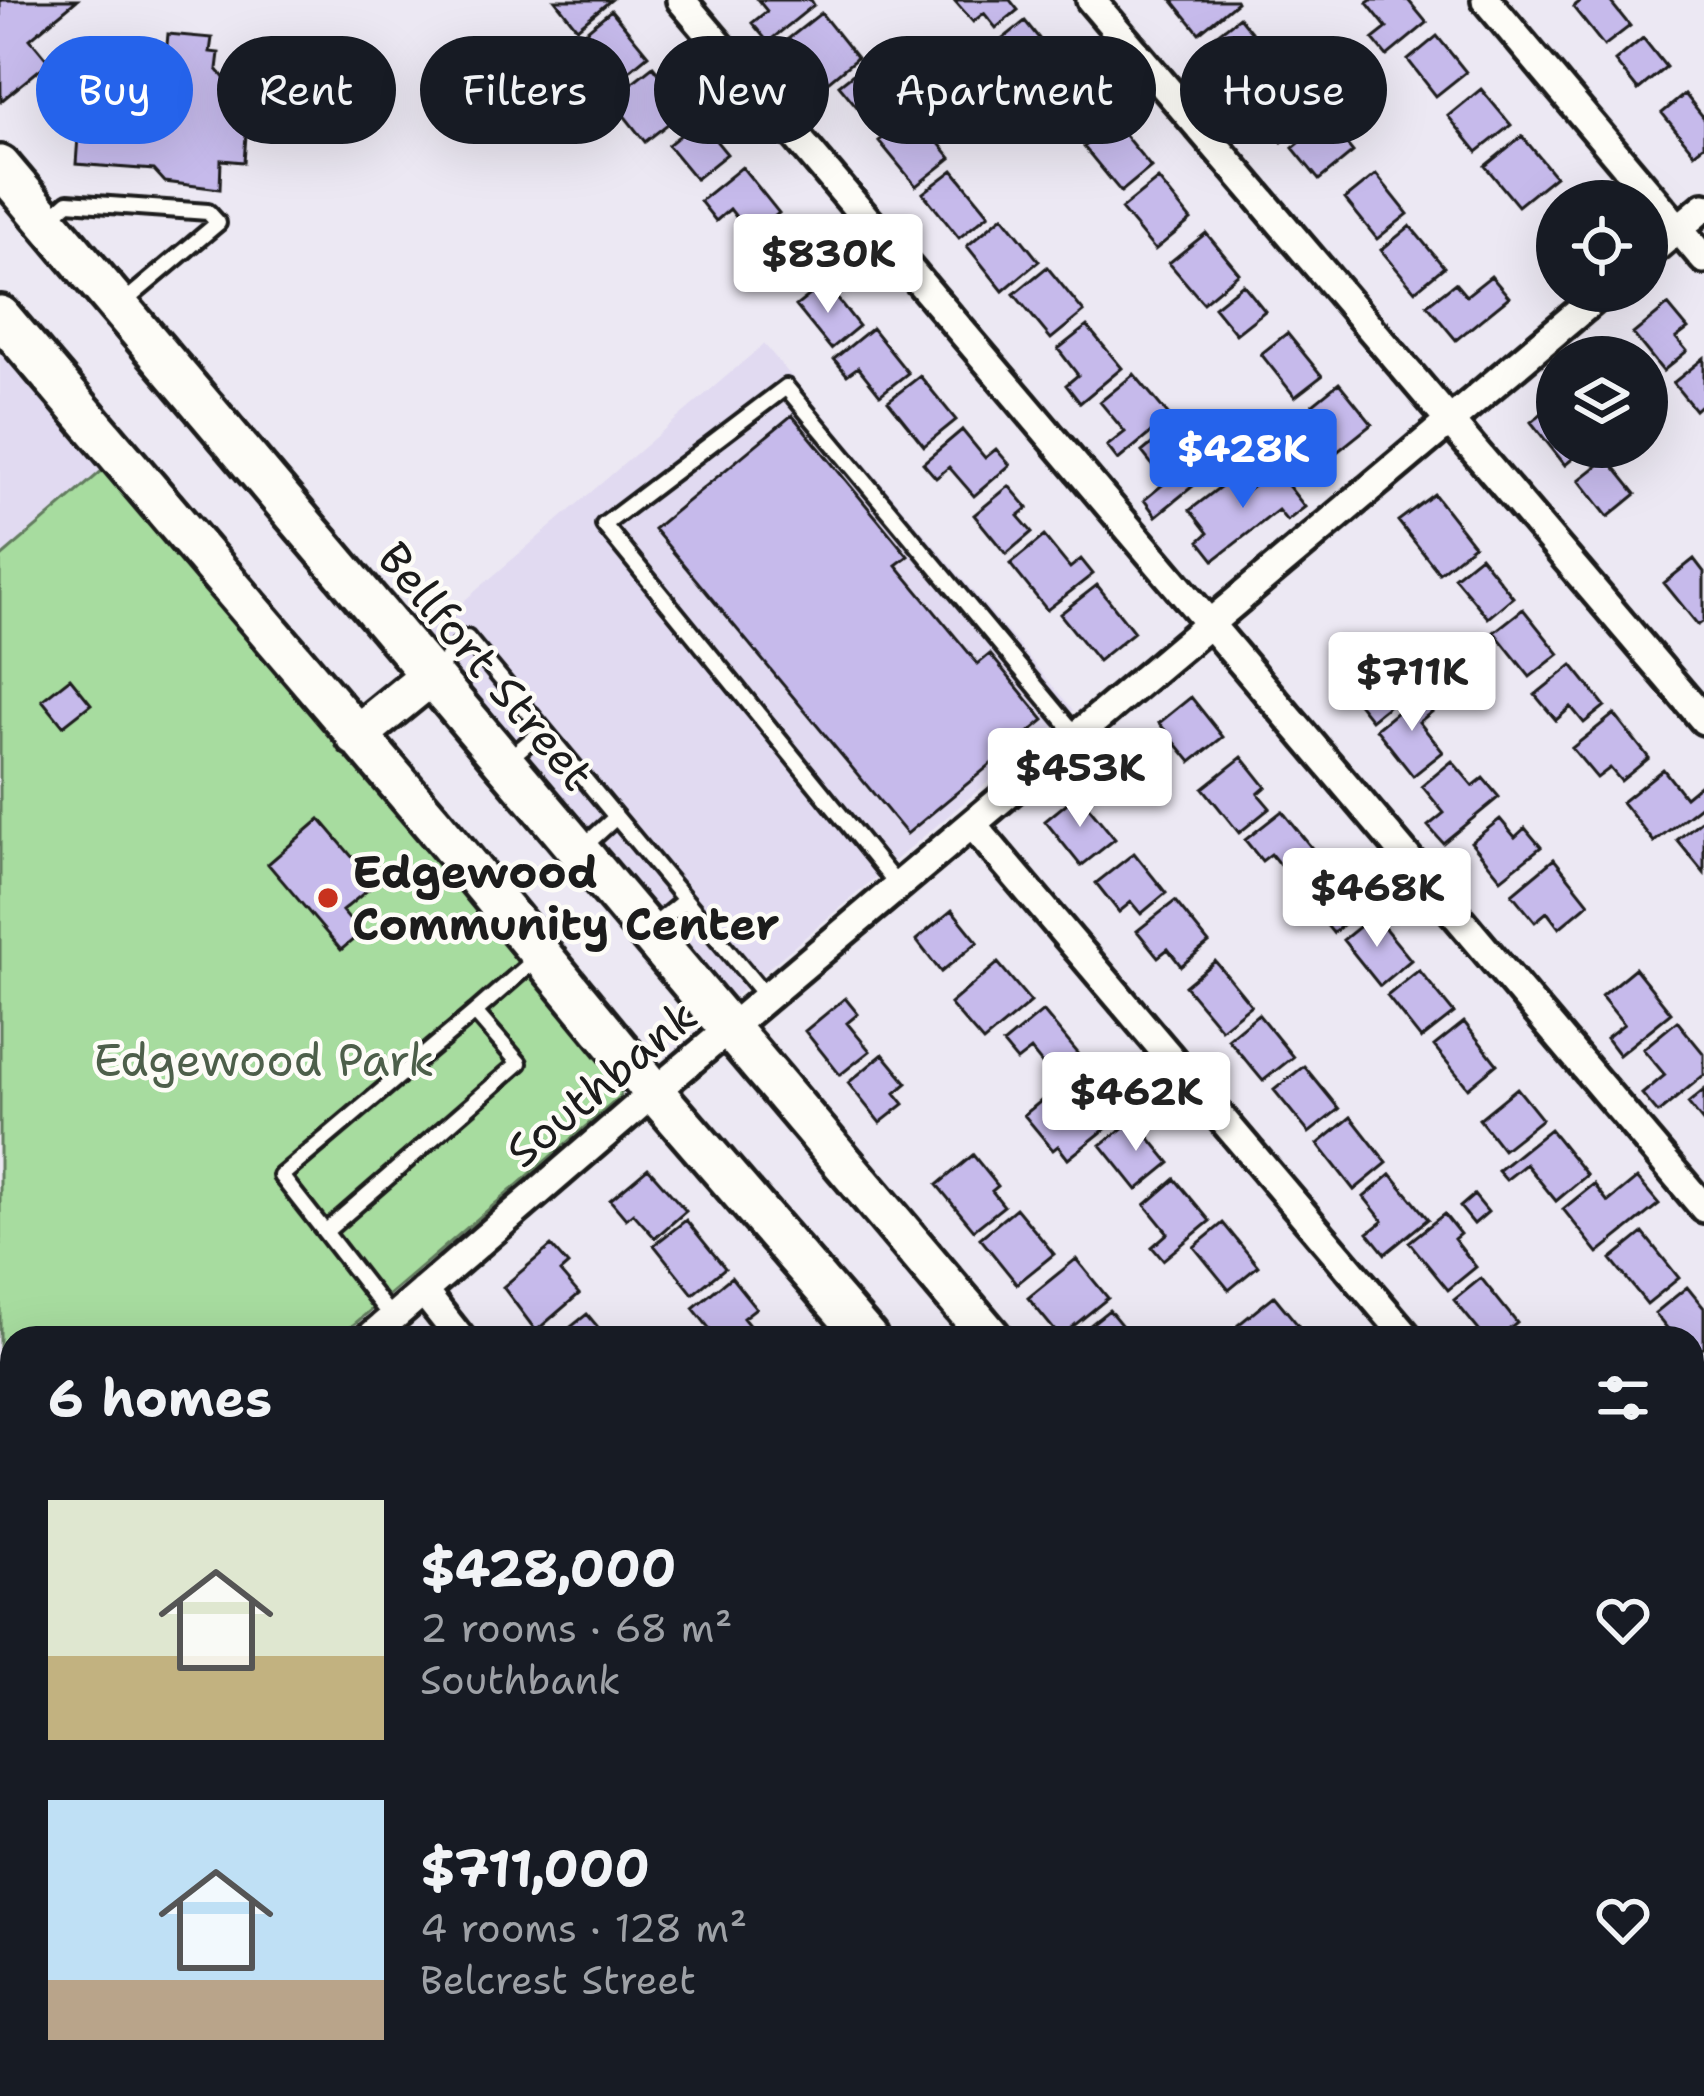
<!DOCTYPE html>
<meta charset="utf-8">
<style>
body{margin:0;font-family:"Shantell Sans",sans-serif;background:#242831;color:#f1f3f6;height:100vh;display:flex;flex-direction:column;font-size:45px;white-space:nowrap}
*{box-sizing:border-box;margin:0}
p{font-size:39px;color:#9ea1a6}
.icon{flex:none;width:66px;height:66px;fill:none;stroke:currentColor;stroke-width:2;stroke-linecap:round;stroke-linejoin:round}
.map{position:relative;flex:1;overflow:hidden}
.panel{position:absolute;left:0px;top:1326px;width:1704px;height:771px;display:flex;flex-direction:column;background:#171b24;border-radius:36px 36px 0 0;box-shadow:0 12px 48px #0002}
.panel>*{flex:none}
.banner{position:absolute;left:36px;top:36px;width:1632px;height:108px;display:flex;gap:24px}
.fabs{position:absolute;left:1536px;top:180px;display:grid;gap:24px}
.fabs a{display:grid;place-items:center;width:132px;height:132px;border-radius:50%;background:#171b24;box-shadow:0 12px 48px #0002;font-size:60px}
.price{position:absolute;translate:-50% -102px;padding:0 27px;border-radius:12px;background:#fff;color:#222;font-size:39px;line-height:78px;filter:drop-shadow(0 3px 6px #0008)}
.price::after{content:'';position:absolute;left:50%;top:72px;width:36px;height:27px;margin-left:-18px;background:inherit;clip-path:polygon(0 0,100% 0,50% 100%)}
.price.current{background:#2563eb;color:#fff}
ul{padding:0;list-style:none}
li{display:flex;align-items:center;gap:36px;height:300px;padding:0 48px}
li span{display:grid;place-items:center;flex:none;width:336px;height:240px;border-radius:0px;color:#555}
li>.icon{margin-inline-start:auto}
span .icon{width:144px;height:144px;fill:#fffc;stroke-width:1}
li b{font-size:51px}
h2{display:flex;justify-content:space-between;align-items:center;height:144px;padding:0 48px;font-size:51px}
.tag{padding:0 42px;border-radius:54px;background:#171b24;box-shadow:0 12px 48px #0002;font-size:42px;line-height:108px}
.tag.current{background:#2563eb;color:#fff}
.map>svg:first-child{display:block}
.built{fill:#e1daf1}
.green{fill:#a7dc9f;stroke:#627c5e;stroke-width:3}
.building{fill:#c6baeb;stroke:#1c1c1c;stroke-width:3}
.lines{fill:none;stroke-linecap:round;stroke-linejoin:round}
.service-casing{stroke:#1c1c1c;stroke-width:22}
.minor-casing{stroke:#1c1c1c;stroke-width:36}
.secondary-casing{stroke:#1c1c1c;stroke-width:48}
.service{stroke:#fdfcf7;stroke-width:14}
.minor{stroke:#fdfcf7;stroke-width:27}
.secondary{stroke:#fdfcf7;stroke-width:39}
.poi-dot{fill:#c8321e;stroke:#fdfcf7;stroke-width:4.5}
.labels{text-anchor:middle;stroke-width:9;stroke-linejoin:round;paint-order:stroke}
.street-label{font-size:45px;fill:#1c1c1c;stroke:#fdfcf7}
.poi-label{font-size:45px;font-weight:bold;fill:#1c1c1c;stroke:#fdfcf7;text-anchor:start}
.park-label{font-size:45px;fill:#4d5f4a;stroke:#fdfcf7}
</style>
<div class="map">
<svg width="1704" height="2096" viewBox="0 0 1704 2096">
<rect width="100%" height="100%" fill="#ece8f3"/>
<filter id="ink" filterUnits="userSpaceOnUse"><feTurbulence type="fractalNoise" baseFrequency=".00833" numOctaves="2"/><feDisplacementMap in="SourceGraphic" scale="24" xChannelSelector="R" yChannelSelector="G"/><feConvolveMatrix kernelMatrix="1 2 1 2 8 2 1 2 1" color-interpolation-filters="sRGB"/></filter>
<g filter="url(#ink)">
<path class="built" d="M 0,334 L 110,464 L 0,558 Z
M 764,344 L 1073,710 L 732,999 L 423,636 Z
M 1704,1988 L 1704,2096 L 1664,2096 L 1655,2085 L 1692,2085 L 1692,1998 Z
M 1345,2085 L 1466,2085 L 1475,2096 L 1332,2096 Z"/>
<path class="green" d="M 110,464 L 427,850 L 624,1082 L 619,1098 L 338,1338 L 12,1338 L 12,1536 L 0,1522 L 0,558 Z"/>
<path class="building" d="M 0,0 L 77,0 L 30,39 L 49,62 L 1,101 Z
M 555,0 L 611,0 L 577,28 Z
M 758,0 L 811,0 L 814,5 L 768,42 L 752,23 L 767,11 Z
M 954,0 L 1010,0 L 1018,10 L 996,28 L 984,13 L 973,22 Z
M 1172,0 L 1236,0 L 1237,2 L 1199,33 Z
M 1371,0 L 1408,0 L 1427,23 L 1387,56 L 1373,39 L 1387,28 L 1367,3 Z
M 1582,0 L 1609,0 L 1630,26 L 1604,46 L 1573,7 Z
M 611,10 L 648,55 L 619,79 L 596,51 L 582,63 L 568,46 Z
M 821,13 L 857,58 L 812,95 L 798,79 L 812,68 L 788,39 Z
M 1239,17 L 1276,63 L 1244,88 L 1207,42 Z
M 1025,21 L 1058,62 L 1027,87 L 994,46 Z
M 168,34 L 212,38 L 210,52 L 219,53 L 217,69 L 248,108 L 244,162 L 221,160 L 220,189 L 165,182 L 154,170 L 76,164 L 82,82 L 116,85 L 118,52 L 166,56 Z
M 1437,36 L 1466,72 L 1436,96 L 1408,60 Z
M 1643,38 L 1666,67 L 1638,90 L 1615,61 Z
M 871,60 L 907,105 L 876,130 L 839,85 Z
M 653,66 L 687,109 L 645,142 L 611,99 Z
M 1071,69 L 1108,115 L 1078,139 L 1041,93 Z
M 1286,69 L 1320,111 L 1282,142 L 1247,100 Z
M 1481,89 L 1511,125 L 1477,152 L 1448,116 Z
M 1685,94 L 1704,118 L 1704,145 L 1694,153 L 1662,113 Z
M 914,113 L 951,158 L 916,186 L 879,141 Z
M 699,120 L 727,154 L 696,179 L 668,145 Z
M 1327,120 L 1353,152 L 1319,180 L 1293,148 Z
M 1114,122 L 1151,167 L 1121,192 L 1084,147 Z
M 1522,136 L 1555,176 L 1518,206 L 1485,166 Z
M 742,167 L 779,213 L 751,236 L 730,209 L 716,221 L 700,201 Z
M 953,170 L 989,214 L 959,238 L 923,193 Z
M 1376,174 L 1408,214 L 1377,239 L 1345,199 Z
M 1158,179 L 1191,220 L 1155,250 L 1121,209 Z
M 1557,206 L 1557,231 L 1545,216 Z
M 1003,216 L 1039,261 L 1003,291 L 967,246 Z
M 1410,226 L 1444,267 L 1415,291 L 1381,250 Z
M 789,228 L 822,268 L 794,290 L 762,250 Z
M 1206,233 L 1239,273 L 1203,303 L 1169,263 Z
M 1047,267 L 1084,312 L 1051,339 L 1014,294 Z
M 1491,276 L 1509,297 L 1456,340 L 1427,305 L 1455,283 L 1466,296 Z
M 825,283 L 859,326 L 831,349 L 796,306 Z
M 1243,284 L 1265,311 L 1236,334 L 1214,307 Z
M 1668,305 L 1688,329 L 1676,338 L 1687,351 L 1663,371 L 1633,334 Z
M 1087,326 L 1122,368 L 1080,403 L 1066,385 L 1078,375 L 1058,349 Z
M 872,328 L 908,373 L 880,395 L 858,367 L 847,375 L 834,359 Z
M 1287,333 L 1322,376 L 1295,397 L 1261,354 Z
M 1704,358 L 1704,402 L 1695,410 L 1673,383 Z
M 1134,374 L 1170,417 L 1118,460 L 1107,446 L 1125,432 L 1100,402 Z
M 920,376 L 956,420 L 924,446 L 888,401 Z
M 1339,383 L 1372,424 L 1321,465 L 1304,444 L 1329,424 L 1313,404 Z
M 1557,401 L 1557,447 L 1587,447 L 1565,465 L 1531,422 Z
M 792,415 L 908,556 L 896,565 L 978,664 L 990,654 L 1044,720 L 907,834 L 654,529 Z
M 1172,427 L 1209,473 L 1156,516 L 1144,500 L 1166,482 L 1142,452 Z
M 962,430 L 985,458 L 996,449 L 1010,465 L 974,496 L 949,467 L 936,478 L 923,463 Z
M 1607,458 L 1636,494 L 1608,517 L 1579,480 Z
M 1275,469 L 1305,507 L 1287,521 L 1278,510 L 1214,560 L 1199,541 L 1208,533 L 1190,510 L 1229,480 L 1241,496 Z
M 1009,486 L 1028,508 L 1018,516 L 1032,532 L 1006,554 L 974,515 Z
M 1434,494 L 1474,545 L 1439,573 L 1398,521 Z
M 1044,536 L 1070,568 L 1081,559 L 1093,574 L 1047,610 L 1010,564 Z
M 1480,556 L 1513,597 L 1488,618 L 1454,577 Z
M 1694,559 L 1704,572 L 1704,621 L 1698,625 L 1664,583 Z
M 1097,585 L 1134,632 L 1098,661 L 1060,614 Z
M 1523,609 L 1559,654 L 1530,677 L 1494,632 Z
M 1371,647 L 1407,691 L 1371,720 L 1336,676 Z
M 1572,665 L 1605,706 L 1584,723 L 1571,707 L 1556,720 L 1535,695 Z
M 70,678 L 91,704 L 63,726 L 42,700 Z
M 1424,690 L 1438,707 L 1419,722 L 1443,752 L 1413,776 L 1376,729 Z
M 1191,697 L 1223,737 L 1191,762 L 1159,723 Z
M 1614,714 L 1649,758 L 1621,781 L 1610,768 L 1597,778 L 1572,748 Z
M 1141,739 L 1163,766 L 1142,783 L 1120,756 Z
M 1242,757 L 1266,787 L 1258,794 L 1270,808 L 1239,833 L 1203,788 Z
M 1452,761 L 1473,786 L 1483,778 L 1499,797 L 1443,843 L 1428,826 L 1444,813 L 1422,786 Z
M 1663,769 L 1685,797 L 1702,783 L 1704,803 L 1654,842 L 1622,802 Z
M 1078,794 L 1115,839 L 1081,866 L 1045,821 Z
M 1282,811 L 1319,857 L 1291,879 L 1271,854 L 1262,861 L 1245,840 Z
M 320,819 L 375,884 L 342,911 L 361,933 L 341,950 L 268,864 Z
M 1500,819 L 1515,837 L 1525,828 L 1541,847 L 1501,879 L 1471,842 Z
M 1703,819 L 1704,820 L 1704,873 L 1677,840 Z
M 1134,853 L 1166,893 L 1141,914 L 1131,902 L 1119,912 L 1096,883 Z
M 1554,859 L 1589,903 L 1559,928 L 1547,912 L 1535,922 L 1512,894 Z
M 1329,862 L 1366,907 L 1333,933 L 1297,888 Z
M 1175,901 L 1209,943 L 1181,966 L 1168,949 L 1158,957 L 1137,931 Z
M 952,910 L 978,942 L 941,972 L 916,940 Z
M 1374,915 L 1411,960 L 1380,986 L 1343,940 Z
M 1215,961 L 1251,1005 L 1221,1029 L 1185,986 Z
M 998,963 L 1031,1002 L 983,1042 L 950,1004 Z
M 1635,968 L 1671,1013 L 1619,1055 L 1606,1038 L 1624,1024 L 1601,996 Z
M 1419,970 L 1454,1013 L 1421,1039 L 1387,996 Z
M 845,998 L 858,1014 L 847,1023 L 870,1051 L 840,1075 L 805,1031 Z
M 1043,1011 L 1082,1058 L 1055,1080 L 1031,1050 L 1017,1061 L 1003,1044 Z
M 1258,1014 L 1293,1057 L 1263,1081 L 1228,1039 Z
M 1677,1021 L 1704,1054 L 1704,1075 L 1658,1113 L 1642,1094 L 1665,1075 L 1643,1049 Z
M 1464,1022 L 1497,1064 L 1468,1088 L 1434,1046 Z
M 883,1054 L 907,1083 L 895,1093 L 904,1104 L 880,1123 L 848,1083 Z
M 1304,1066 L 1339,1109 L 1309,1133 L 1274,1090 Z
M 1075,1073 L 1094,1096 L 1108,1085 L 1129,1110 L 1068,1159 L 1058,1146 L 1053,1150 L 1024,1115 Z
M 1517,1088 L 1542,1119 L 1503,1150 L 1479,1119 Z
M 1704,1090 L 1704,1123 L 1688,1103 Z
M 1351,1117 L 1387,1163 L 1354,1190 L 1318,1144 Z
M 1134,1119 L 1170,1163 L 1137,1190 L 1101,1145 Z
M 1550,1129 L 1587,1175 L 1556,1201 L 1526,1164 L 1506,1180 L 1498,1171 Z
M 973,1155 L 998,1186 L 992,1191 L 1004,1206 L 974,1230 L 937,1185 Z
M 648,1168 L 686,1211 L 655,1238 L 633,1213 L 626,1219 L 610,1200 Z
M 1391,1174 L 1428,1219 L 1385,1254 L 1368,1233 L 1383,1221 L 1364,1197 Z
M 1637,1178 L 1659,1204 L 1598,1253 L 1563,1209 L 1594,1184 L 1608,1202 Z
M 1175,1179 L 1210,1221 L 1163,1260 L 1152,1247 L 1168,1233 L 1145,1205 Z
M 1474,1195 L 1488,1212 L 1474,1224 L 1460,1207 Z
M 1016,1208 L 1054,1254 L 1017,1284 L 980,1238 Z
M 1444,1214 L 1460,1234 L 1454,1239 L 1476,1267 L 1448,1290 L 1409,1242 Z
M 686,1220 L 725,1268 L 693,1294 L 654,1245 Z
M 1223,1223 L 1258,1266 L 1229,1290 L 1194,1247 Z
M 1643,1233 L 1679,1278 L 1647,1304 L 1611,1259 Z
M 551,1246 L 568,1265 L 560,1272 L 579,1294 L 536,1331 L 503,1287 Z
M 1076,1259 L 1108,1298 L 1060,1337 L 1028,1298 Z
M 731,1277 L 756,1308 L 743,1318 L 756,1334 L 752,1338 L 717,1338 L 693,1308 Z
M 1481,1278 L 1517,1323 L 1499,1338 L 1485,1338 L 1454,1300 Z
M 1687,1287 L 1704,1308 L 1704,1347 L 1692,1357 L 1692,1338 L 1675,1338 L 1655,1313 Z
M 1274,1296 L 1298,1325 L 1283,1338 L 1249,1338 L 1238,1325 Z
M 1109,1310 L 1132,1338 L 1074,1338 Z
M 587,1314 L 607,1338 L 557,1338 Z
M 1703,1544 L 1704,1545 L 1704,1602 L 1692,1587 L 1692,1553 Z
M 1692,1778 L 1704,1792 L 1704,1800 L 1692,1811 Z
M 1704,1815 L 1704,1861 L 1692,1847 L 1692,1824 Z
M 10,1877 L 12,1950 L 9,1952 L 0,1941 L 0,1885 Z
M 1704,2003 L 1704,2072 L 1692,2057 L 1692,2013 Z
M 107,2085 L 165,2085 L 157,2091 L 161,2096 L 130,2096 L 127,2092 L 123,2096 L 110,2096 L 104,2088 Z
M 354,2085 L 376,2085 L 385,2096 L 341,2096 Z
M 485,2085 L 559,2085 L 544,2096 L 493,2096 Z
M 719,2085 L 772,2085 L 758,2096 L 727,2096 Z
M 921,2085 L 934,2085 L 943,2096 L 907,2096 Z"/>
<g class="lines">
<defs>
<path id="service" d="M 51,217 L 68,202 L 208,212 L 218,223 L 123,303
M 433,673 L 467,638 L 767,998
M 506,761 L 543,730
M 583,847 L 616,817
M 898,886 L 604,525 L 786,387 L 1077,736
M 651,928 L 685,900
M 475,1012 L 519,1063 L 325,1232 L 281,1176 Z
M 475,1012 L 537,958
M 325,1232 L 392,1318
M 1403,2096 L 1416,2085"/>
<path id="minor" d="M 681,0 L 1704,1208
M 1091,0 L 1704,720
M 1486,0 L 1704,259
M 1647,255 L 1704,207
M 972,824 L 1408,1338
M 423,1291 L 460,1338
M 369,1338 L 654,1092 L 1604,291
M 0,1641 L 12,1632
M 1692,1673 L 1704,1687
M 0,1769 L 12,1783
M 250,2085 L 258,2096
M 633,2085 L 640,2096
M 1014,2085 L 1021,2096"/>
<path id="secondary" d="M 0,166 L 991,1338
M 0,316 L 434,825 L 654,1092 L 867,1338
M 356,736 L 431,675
M 1497,2085 L 1506,2096
M 1622,2085 L 1632,2096"/>
</defs>
<use href="#service" class="service-casing"/>
<use href="#minor" class="minor-casing"/>
<use href="#secondary" class="secondary-casing"/>
<use href="#service" class="service"/>
<use href="#minor" class="minor"/>
<use href="#secondary" class="secondary"/>
</g>
</g>
<circle class="poi-dot" cx="328" cy="898" r="12"/>
<g class="labels">
<g class="street-label">
<text transform="translate(486 666) rotate(50)" y="16">Bellfort Street</text>
<text transform="translate(601 1083) rotate(-40)" y="16">Southbank</text>
</g>
<g class="poi-label">
<text x="352" y="888">Edgewood<tspan x="352" dy="52">Community Center</tspan></text>
</g>
<g class="park-label">
<text x="264" y="1076">Edgewood Park</text>
</g>
</g>
</svg>
<div class="fabs">
<a><svg class="icon" aria-label="locate" viewBox="0 0 24 24"><circle cx="12" cy="12" r="6"/><path d="M12 2v4M12 18v4M2 12h4M18 12h4"/></svg></a>
<a><svg class="icon" aria-label="layers" viewBox="0 0 24 24"><path d="M12 4l9 5-9 5-9-5zM3 14l9 5 9-5"/></svg></a>
</div>
<b class="price" style="left:828px;top:316px">$830K</b>
<b class="price current" style="left:1243px;top:511px">$428K</b>
<b class="price" style="left:1412px;top:734px">$711K</b>
<b class="price" style="left:1080px;top:830px">$453K</b>
<b class="price" style="left:1377px;top:950px">$468K</b>
<b class="price" style="left:1136px;top:1154px">$462K</b>
<div class="banner">
<a class="tag current">Buy</a>
<a class="tag">Rent</a>
<a class="tag">Filters</a>
<a class="tag">New</a>
<a class="tag">Apartment</a>
<a class="tag">House</a>
</div>
<section class="panel">
<h2>6 homes<svg class="icon" aria-label="filters" viewBox="0 0 24 24"><path d="M4 7h16M4 17h16"/><circle cx="9" cy="7" r="2"/><circle cx="15" cy="17" r="2"/></svg></h2>
<ul>
<li><span style="background:linear-gradient(#dfe7d0 65%,#c2b280 0)"><svg class="icon" aria-label="home" viewBox="0 0 24 24"><path d="M3 11l9-7 9 7M6 9v11h12V9"/></svg></span><div><b>$428,000</b><p>2 rooms · 68 m²</p><p>Southbank</p></div><svg class="icon" aria-label="heart" viewBox="0 0 24 24"><path d="M12 20l-8-8c-3-5 5-10 8-4 3-6 11-1 8 4z"/></svg></li>
<li><span style="background:linear-gradient(#bfe0f5 75%,#b9a48a 0)"><svg class="icon" aria-label="home" viewBox="0 0 24 24"><path d="M3 11l9-7 9 7M6 9v11h12V9"/></svg></span><div><b>$711,000</b><p>4 rooms · 128 m²</p><p>Belcrest Street</p></div><svg class="icon" aria-label="heart" viewBox="0 0 24 24"><path d="M12 20l-8-8c-3-5 5-10 8-4 3-6 11-1 8 4z"/></svg></li>
</ul>
</section>
</div>
